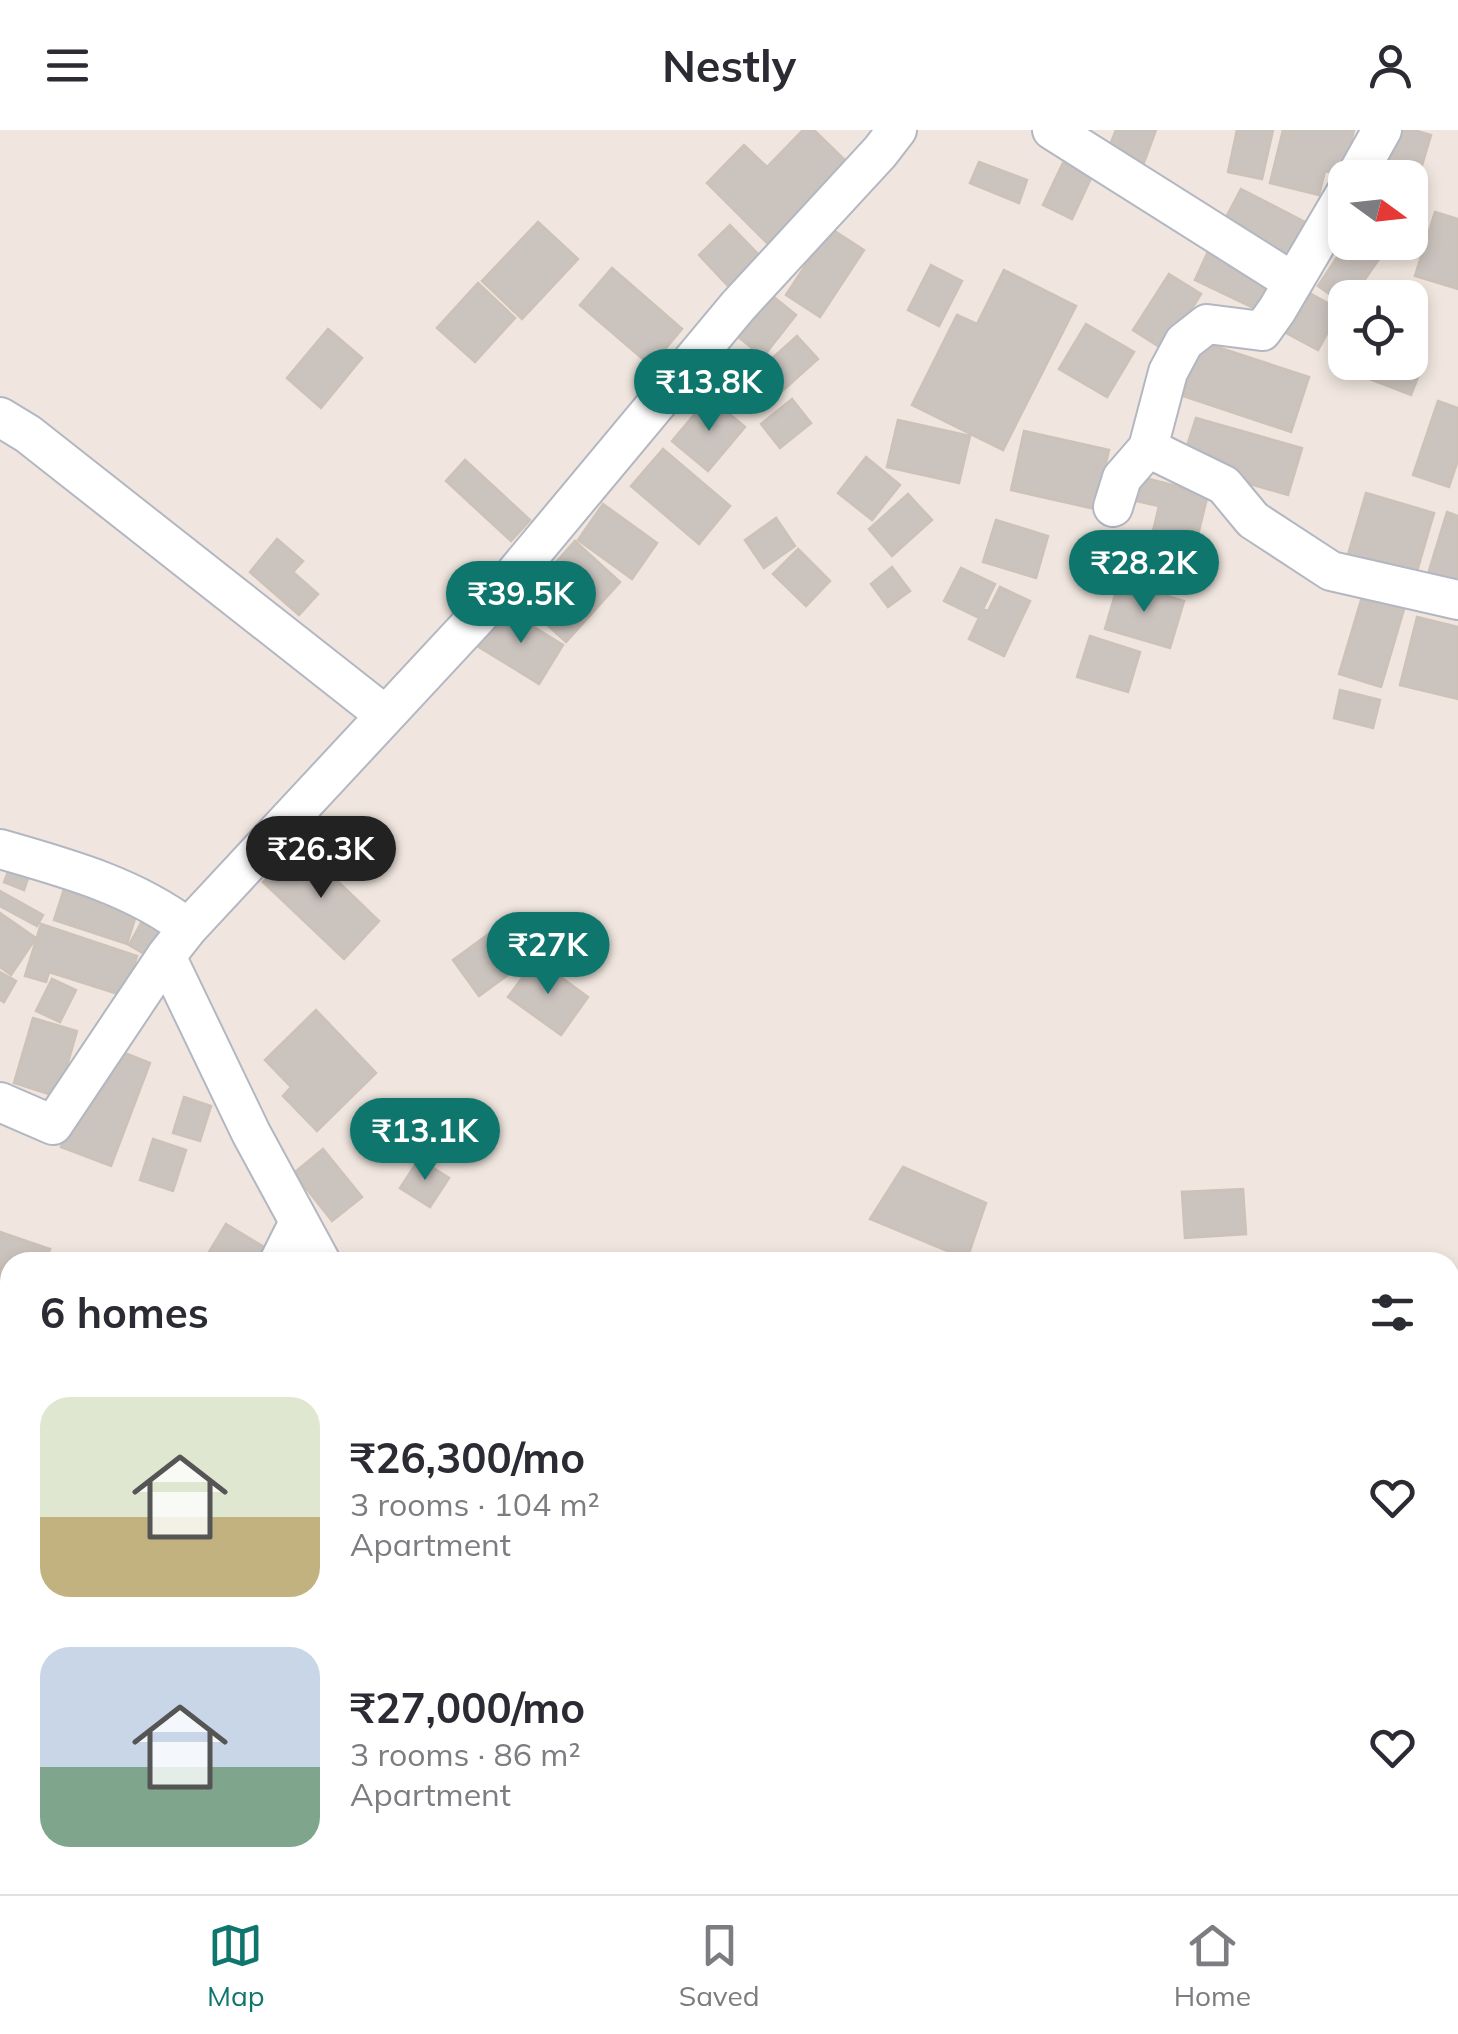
<!DOCTYPE html>
<meta charset="utf-8">
<style>
body{margin:0;font-family:Mulish,sans-serif;background:#f2f2f3;color:#2b2b33;height:100vh;display:flex;flex-direction:column;font-size:38px;white-space:nowrap}
*{box-sizing:border-box;margin:0}
p{font-size:32px;color:#7c7c81}
.icon{flex:none;width:55px;height:55px;fill:none;stroke:currentColor;stroke-width:2;stroke-linecap:round;stroke-linejoin:round}
.map{position:relative;flex:1;overflow:hidden}
.details{position:absolute;left:0px;top:1122px;width:1460px;height:642px;display:flex;flex-direction:column;background:#fff;border-radius:30px 30px 0 0;box-shadow:0 5px 15px #0003}
.details>*{flex:none}
.needle{width:65px;rotate:105deg}
.controls{position:absolute;left:1328px;top:30px;display:grid;gap:20px}
.controls a{display:grid;place-items:center;width:100px;height:100px;border-radius:20px;background:#fff;box-shadow:0 5px 15px #0003;font-size:50px}
.price{position:absolute;translate:-50% -85px;padding:0 22px;border-radius:35px;background:#0f766e;color:#fff;font-size:32px;line-height:65px;filter:drop-shadow(0 2px 5px #0008)}
.price::after{content:'';position:absolute;left:50%;top:60px;width:30px;height:22px;margin-left:-15px;background:inherit;clip-path:polygon(0 0,100% 0,50% 100%)}
.price.on{background:#222;color:#fff}
ul{padding:0;list-style:none}
li{display:flex;align-items:center;gap:30px;height:250px;padding:0 40px}
li span{display:grid;place-items:center;flex:none;width:280px;height:200px;border-radius:30px;color:#555}
li>.icon{margin-inline-start:auto}
span .icon{width:120px;height:120px;fill:#fffc;stroke-width:1}
li b{font-size:42px}
h2{display:flex;justify-content:space-between;align-items:center;height:120px;padding:0 40px;font-size:42px}
header{display:flex;justify-content:space-between;align-items:center;height:130px;padding:0 40px;background:#fff;font-size:45px;font-weight:700}
.menu{display:flex;justify-content:space-around;align-items:center;height:140px;border-top:2px solid #e1e1e2;background:#fff;font-size:28px;color:#7c7c81}
.menu a{display:grid;justify-items:center;gap:5px}
.menu .on{color:#0f766e}
.map>svg:first-child{display:block}
.building{fill:#cbc3be;stroke:#ccc2b8;stroke-width:2.5}
.lines{fill:none;stroke-linecap:round;stroke-linejoin:round}
.street-casing{stroke:#b2b7c2;stroke-width:42}
.street{stroke:#fff;stroke-width:38}
</style>
<header><svg class="icon" aria-label="menu" viewBox="0 0 24 24"><path d="M4 6h16M4 12h16M4 18h16"/></svg>Nestly<svg class="icon" aria-label="person" viewBox="0 0 24 24"><circle cx="12" cy="8" r="4"/><path d="M4 21q1-7 8-7t8 7"/></svg></header>
<div class="map">
<svg width="1458" height="1764" viewBox="0 0 1458 1764">
<rect width="100%" height="100%" fill="#f0e6df"/>
<path class="building" d="M 803,0 L 814,0 L 850,35 L 770,116 L 707,53 L 744,15 L 767,37 Z
M 1116,0 L 1156,0 L 1142,38 L 1106,25 Z
M 1237,0 L 1273,0 L 1262,49 L 1228,42 Z
M 1283,0 L 1354,0 L 1343,45 L 1325,41 L 1319,65 L 1270,53 Z
M 1395,0 L 1414,0 L 1431,5 L 1414,62 L 1410,60 L 1410,48 L 1381,48 Z
M 979,32 L 1027,50 L 1019,73 L 970,53 Z
M 1063,33 L 1092,46 L 1072,89 L 1043,75 Z
M 1241,59 L 1305,92 L 1285,130 L 1221,97 Z
M 1410,78 L 1424,84 L 1409,119 L 1392,112 L 1410,112 Z
M 1435,82 L 1458,89 L 1458,159 L 1415,146 Z
M 538,92 L 578,129 L 522,189 L 482,151 Z
M 730,95 L 761,127 L 729,157 L 699,125 Z
M 830,98 L 864,120 L 820,187 L 786,165 Z
M 1347,112 L 1356,112 L 1379,129 L 1352,168 L 1345,168 L 1345,175 L 1318,156 Z
M 1211,115 L 1274,144 L 1258,180 L 1195,150 Z
M 931,135 L 962,151 L 939,196 L 908,180 Z
M 612,138 L 682,199 L 651,236 L 580,175 Z
M 1004,140 L 1076,176 L 1003,320 L 912,275 L 957,185 L 977,194 Z
M 1169,144 L 1201,164 L 1166,221 L 1133,200 Z
M 1383,152 L 1421,161 L 1411,202 L 1410,168 L 1380,168 Z
M 478,153 L 515,188 L 475,232 L 437,198 Z
M 1297,156 L 1340,180 L 1318,220 L 1275,197 Z
M 764,159 L 796,185 L 763,227 L 731,201 Z
M 1086,194 L 1134,222 L 1107,267 L 1059,239 Z
M 328,199 L 362,228 L 321,278 L 287,248 Z
M 797,206 L 818,229 L 770,272 L 749,249 Z
M 1202,212 L 1309,247 L 1291,302 L 1183,266 Z
M 1410,221 L 1426,227 L 1411,265 L 1359,245 L 1363,232 L 1410,232 Z
M 709,267 L 745,297 L 708,341 L 672,311 Z
M 792,269 L 811,293 L 780,318 L 761,294 Z
M 1438,271 L 1458,278 L 1458,330 L 1449,357 L 1413,345 Z
M 1196,288 L 1302,318 L 1288,365 L 1216,344 L 1220,329 L 1186,319 Z
M 898,290 L 970,306 L 959,353 L 887,337 Z
M 1024,301 L 1109,320 L 1095,379 L 1011,360 Z
M 663,319 L 730,376 L 699,414 L 631,356 Z
M 866,327 L 900,355 L 872,390 L 838,363 Z
M 465,330 L 530,390 L 511,411 L 446,351 Z
M 1137,346 L 1208,364 L 1192,429 L 1149,418 L 1159,376 L 1132,370 Z
M 1366,363 L 1434,383 L 1413,455 L 1345,435 Z
M 908,364 L 932,390 L 892,426 L 869,399 Z
M 603,374 L 657,413 L 632,449 L 578,410 Z
M 1447,382 L 1458,386 L 1458,464 L 1425,454 Z
M 776,388 L 795,416 L 764,438 L 745,410 Z
M 996,390 L 1048,406 L 1036,448 L 983,432 Z
M 277,409 L 303,431 L 293,442 L 318,464 L 299,485 L 250,442 Z
M 575,411 L 620,452 L 566,512 L 521,471 Z
M 798,419 L 830,451 L 806,476 L 773,444 Z
M 892,437 L 910,461 L 888,477 L 871,454 Z
M 961,438 L 995,454 L 983,479 L 988,481 L 1000,457 L 1030,471 L 1004,526 L 969,509 L 979,488 L 944,471 Z
M 1119,451 L 1184,471 L 1170,518 L 1105,499 Z
M 1365,457 L 1407,469 L 1381,557 L 1339,544 Z
M 503,478 L 563,515 L 539,554 L 479,517 Z
M 1417,487 L 1458,497 L 1458,569 L 1400,555 Z
M 1090,506 L 1140,522 L 1128,562 L 1077,547 Z
M 1340,560 L 1380,570 L 1373,598 L 1334,588 Z
M 299,714 L 379,791 L 344,829 L 263,752 Z
M 13,730 L 32,737 L 24,760 L 4,752 Z
M 67,750 L 140,773 L 127,814 L 54,790 Z
M 0,761 L 43,785 L 37,796 L 0,776 Z
M 147,782 L 171,796 L 153,829 L 129,815 Z
M 0,783 L 36,808 L 11,845 L 0,837 Z
M 512,787 L 538,823 L 479,866 L 453,830 Z
M 41,794 L 137,826 L 124,866 L 49,842 L 46,852 L 25,846 Z
M 536,829 L 588,867 L 561,905 L 508,867 Z
M 0,842 L 16,851 L 4,872 L 0,870 Z
M 52,849 L 76,860 L 60,892 L 36,881 Z
M 316,880 L 376,943 L 317,1001 L 283,966 L 291,957 L 265,930 Z
M 33,888 L 77,901 L 58,967 L 14,953 Z
M 117,920 L 150,933 L 111,1036 L 61,1017 L 85,955 L 101,961 Z
M 184,967 L 211,976 L 200,1011 L 173,1003 Z
M 385,975 L 437,1006 L 423,1030 L 371,998 Z
M 153,1009 L 186,1020 L 173,1061 L 140,1050 Z
M 323,1019 L 362,1067 L 332,1091 L 294,1043 Z
M 419,1029 L 449,1048 L 430,1077 L 400,1058 Z
M 903,1037 L 986,1073 L 967,1129 L 870,1089 Z
M 1243,1059 L 1246,1104 L 1185,1108 L 1182,1062 Z
M 226,1094 L 274,1123 L 268,1132 L 203,1132 Z
M 0,1102 L 50,1119 L 46,1132 L 10,1132 L 10,1157 L 0,1154 Z
M 0,1169 L 10,1171 L 10,1216 L 0,1213 Z
M 0,1231 L 10,1232 L 10,1276 L 0,1275 Z
M 0,1299 L 10,1302 L 10,1336 L 7,1336 L 3,1349 L 0,1349 Z
M 0,1354 L 10,1357 L 10,1378 L 3,1404 L 0,1403 Z
M 5,1526 L 10,1527 L 10,1594 L 0,1591 L 0,1543 Z
M 0,1617 L 10,1620 L 10,1684 L 0,1681 Z
M 161,1755 L 195,1755 L 191,1764 L 157,1764 Z
M 375,1755 L 437,1755 L 434,1764 L 371,1764 Z
M 930,1755 L 972,1755 L 979,1759 L 977,1764 L 925,1764 Z"/>
<g class="lines">
<defs>
<path id="street" d="M 1052,0 L 1293,152
M 1355,48 L 1382,0
M 0,287 L 28,304 L 385,585
M 1148,318 L 1224,355 L 1253,390 L 1331,441 L 1458,470
M 1113,377 L 1122,348 L 1148,318 L 1168,242 L 1184,212 L 1207,194 L 1262,201 L 1277,180 L 1345,64
M 0,719 C 66,738 133,756 188,798
M 166,826 L 251,1003 L 321,1132
M 0,972 L 53,995 L 166,826 L 188,798 L 493,470 L 738,176 L 880,22 L 897,0
M 279,1132 L 299,1092
M 0,1410 L 10,1410
M 1450,1441 L 1458,1447
M 0,1503 L 10,1474
M 0,1751 L 29,1764
M 698,1755 L 700,1764
M 1330,1755 L 1337,1764
M 360,1764 L 365,1755
M 993,1764 L 1000,1755"/>
</defs>
<use href="#street" class="street-casing"/>
<use href="#street" class="street"/>
</g>
</svg>
<div class="controls">
<a><svg class="needle" viewBox="-14 -14 28 28"><path d="M0-13l5 13h-10z" fill="#e53935"/><path d="M0 13l5-13h-10z" fill="#7c7c81"/></svg></a>
<a><svg class="icon" aria-label="locate" viewBox="0 0 24 24"><circle cx="12" cy="12" r="6"/><path d="M12 2v4M12 18v4M2 12h4M18 12h4"/></svg></a>
</div>
<b class="price" style="left:709px;top:304px">₹13.8K</b>
<b class="price" style="left:1144px;top:485px">₹28.2K</b>
<b class="price" style="left:521px;top:516px">₹39.5K</b>
<b class="price on" style="left:321px;top:771px">₹26.3K</b>
<b class="price" style="left:548px;top:867px">₹27K</b>
<b class="price" style="left:425px;top:1053px">₹13.1K</b>
<section class="details">
<h2>6 homes<svg class="icon" aria-label="filters" viewBox="0 0 24 24"><path d="M4 7h16M4 17h16"/><circle cx="9" cy="7" r="2"/><circle cx="15" cy="17" r="2"/></svg></h2>
<ul>
<li><span style="background:linear-gradient(#dfe7d0 60%,#c2b280 0)"><svg class="icon" aria-label="home" viewBox="0 0 24 24"><path d="M3 11l9-7 9 7M6 9v11h12V9"/></svg></span><div><b>₹26,300/mo</b><p>3 rooms · 104 m²</p><p>Apartment</p></div><svg class="icon" aria-label="heart" viewBox="0 0 24 24"><path d="M12 20l-8-8c-3-5 5-10 8-4 3-6 11-1 8 4z"/></svg></li>
<li><span style="background:linear-gradient(#c9d6e8 60%,#7fa58c 0)"><svg class="icon" aria-label="home" viewBox="0 0 24 24"><path d="M3 11l9-7 9 7M6 9v11h12V9"/></svg></span><div><b>₹27,000/mo</b><p>3 rooms · 86 m²</p><p>Apartment</p></div><svg class="icon" aria-label="heart" viewBox="0 0 24 24"><path d="M12 20l-8-8c-3-5 5-10 8-4 3-6 11-1 8 4z"/></svg></li>
</ul>
</section>
</div>
<nav class="menu">
<a class="on"><svg class="icon" aria-label="map" viewBox="0 0 24 24"><path d="M3 6l6-2 6 2 6-2v14l-6 2-6-2-6 2zM9 4v14M15 6v14"/></svg>Map</a>
<a><svg class="icon" aria-label="saved" viewBox="0 0 24 24"><path d="M7 4h10v16l-5-4-5 4z"/></svg>Saved</a>
<a><svg class="icon" aria-label="home" viewBox="0 0 24 24"><path d="M3 11l9-7 9 7M6 9v11h12V9"/></svg>Home</a>
</nav>
